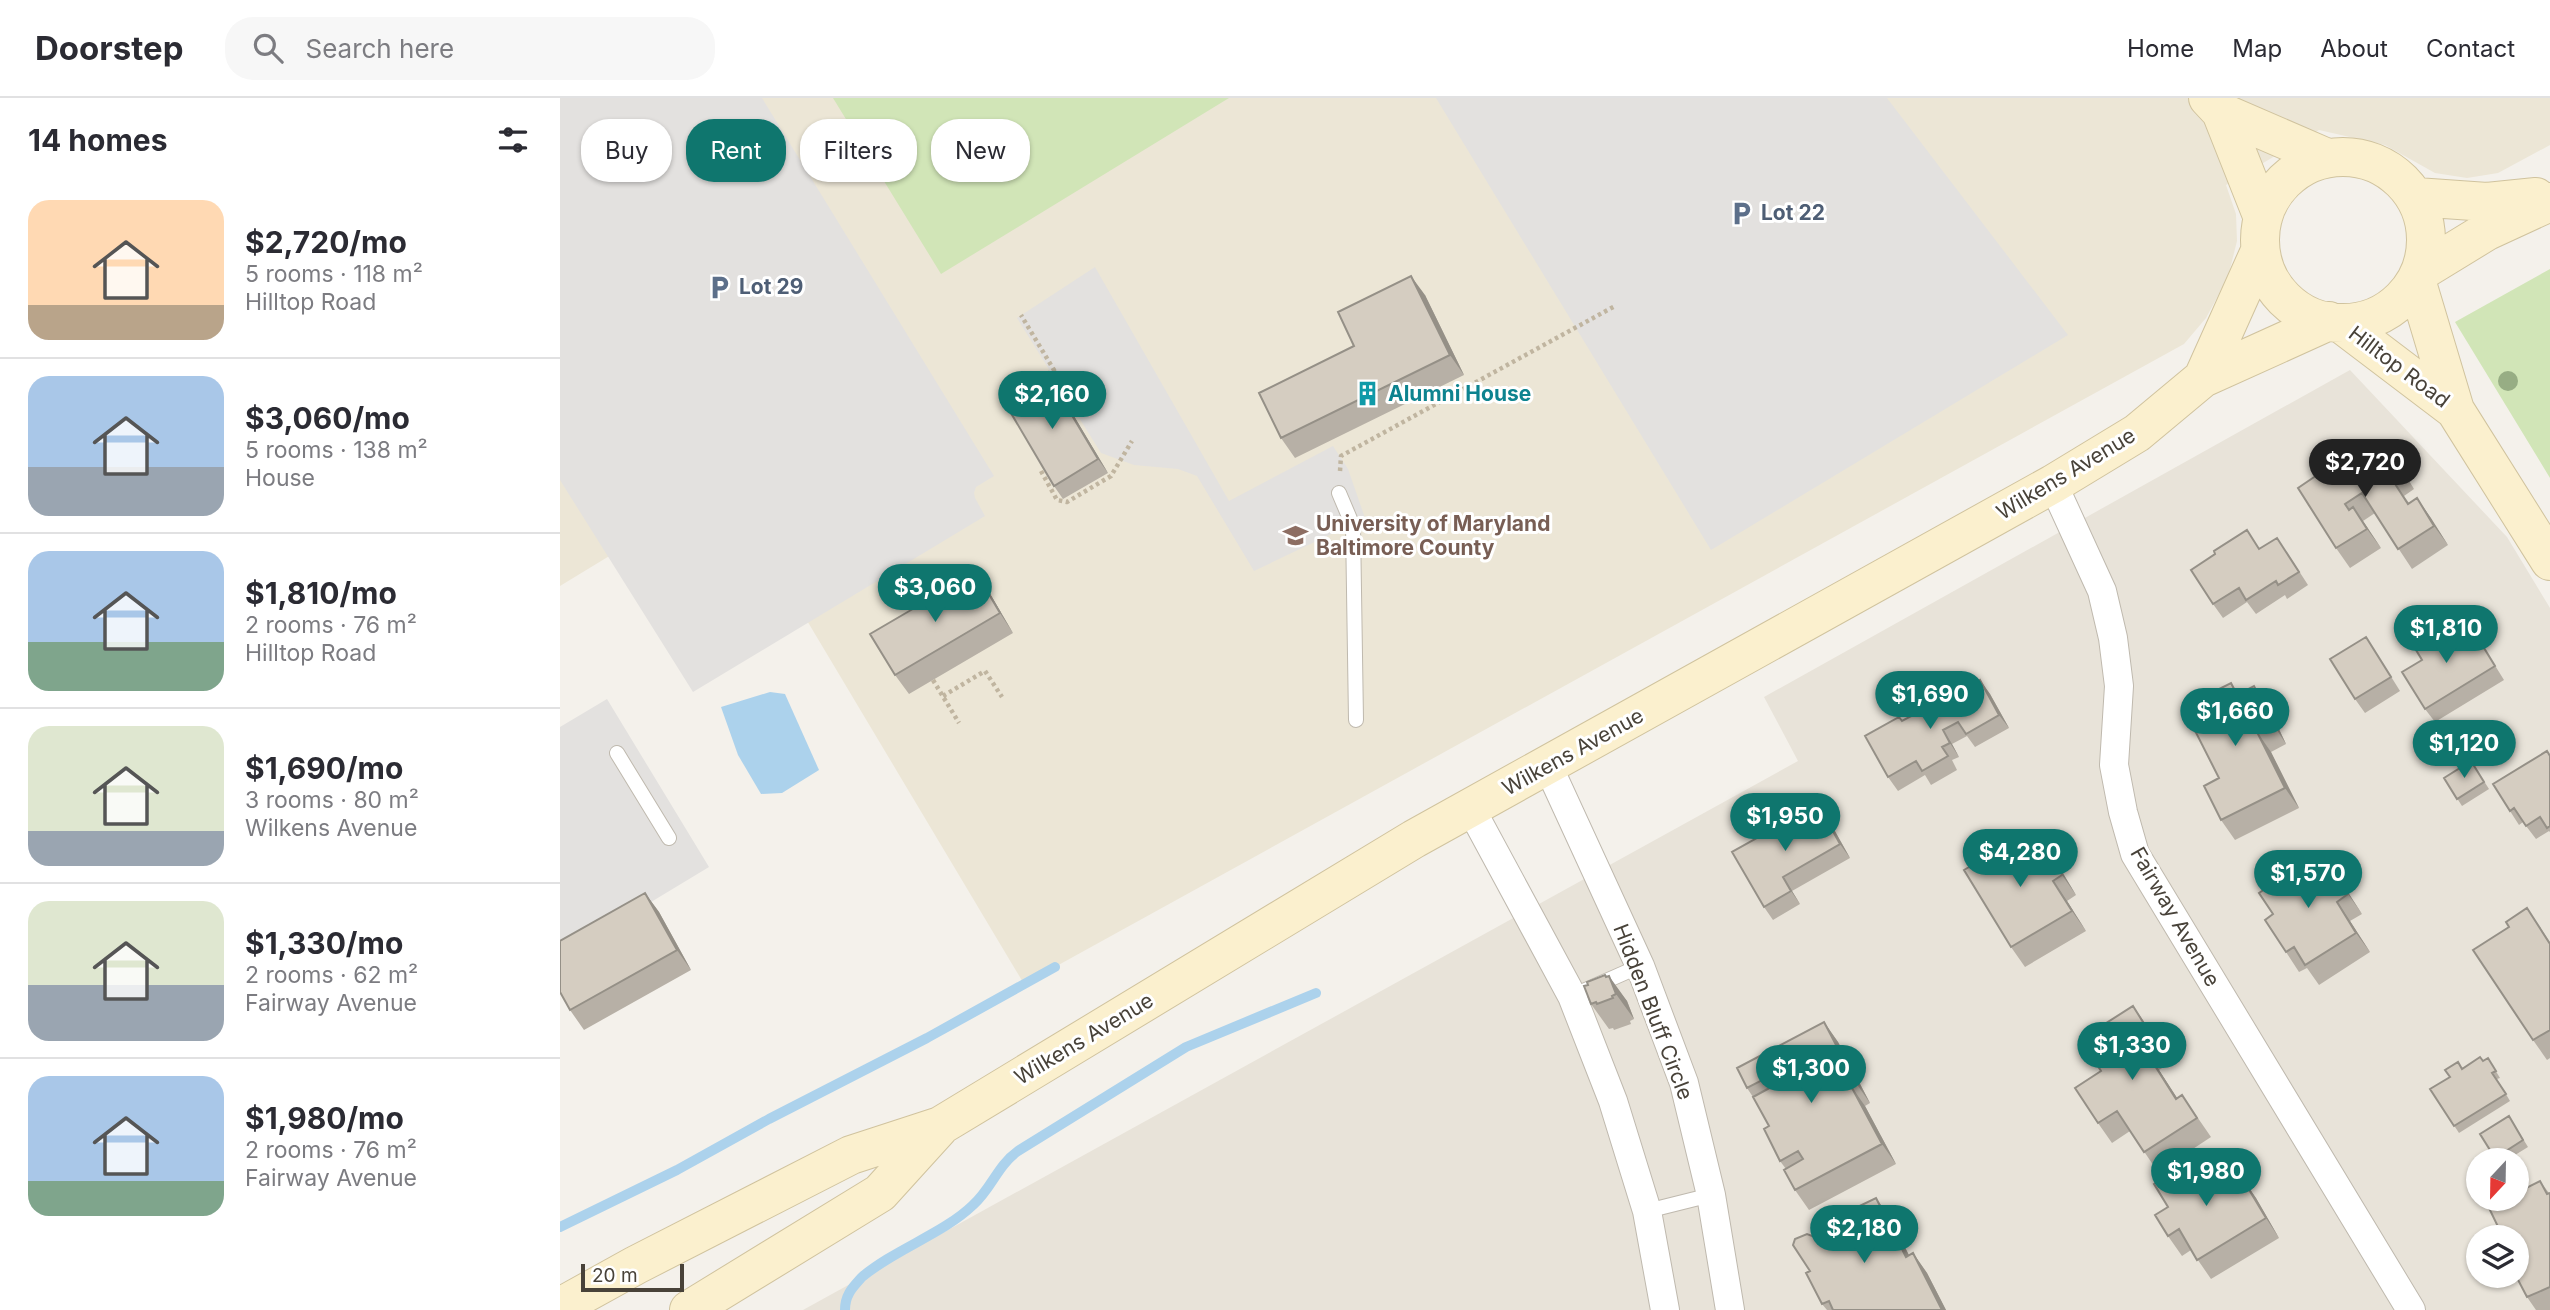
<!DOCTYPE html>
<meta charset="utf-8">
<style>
body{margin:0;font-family:Inter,sans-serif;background:#f7f7f7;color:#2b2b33;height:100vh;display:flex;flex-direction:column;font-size:26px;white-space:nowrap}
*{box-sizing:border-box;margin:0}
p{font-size:23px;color:#7c7c81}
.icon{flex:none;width:38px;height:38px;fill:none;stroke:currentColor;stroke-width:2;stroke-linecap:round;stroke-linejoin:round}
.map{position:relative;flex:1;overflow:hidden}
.panel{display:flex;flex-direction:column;background:#fff;width:560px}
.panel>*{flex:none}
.guide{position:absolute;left:21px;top:21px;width:665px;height:63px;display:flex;gap:14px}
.needle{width:46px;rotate:202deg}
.controls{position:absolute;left:1906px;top:1050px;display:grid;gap:14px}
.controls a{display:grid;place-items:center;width:63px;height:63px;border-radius:50%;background:#fff;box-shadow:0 2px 5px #0004;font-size:35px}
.scale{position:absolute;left:21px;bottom:18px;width:103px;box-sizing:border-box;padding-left:7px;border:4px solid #484239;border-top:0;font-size:19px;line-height:24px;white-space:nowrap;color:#484239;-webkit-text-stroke:5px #fff;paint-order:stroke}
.price{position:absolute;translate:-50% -60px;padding:0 16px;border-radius:24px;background:#0f766e;color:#fff;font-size:23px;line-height:46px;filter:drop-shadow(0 2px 4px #0008)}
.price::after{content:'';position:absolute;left:50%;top:42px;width:21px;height:16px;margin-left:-10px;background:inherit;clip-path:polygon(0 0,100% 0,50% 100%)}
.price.current{background:#222;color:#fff}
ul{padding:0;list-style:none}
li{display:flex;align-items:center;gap:21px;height:175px;padding:0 28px}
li+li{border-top:2px solid #e1e1e2}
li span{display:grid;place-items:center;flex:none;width:196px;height:140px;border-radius:21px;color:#555}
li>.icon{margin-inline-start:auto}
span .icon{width:84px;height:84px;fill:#fffc;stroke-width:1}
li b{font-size:30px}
h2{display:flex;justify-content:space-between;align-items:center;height:84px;padding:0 28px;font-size:30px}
.tag{padding:0 24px;border-radius:28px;background:#fff;box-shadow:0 2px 5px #0004;font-size:24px;line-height:63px}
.tag.current{background:#0f766e;color:#fff}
header{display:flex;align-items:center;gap:42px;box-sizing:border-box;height:98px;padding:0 35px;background:#fff;border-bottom:2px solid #e1e1e2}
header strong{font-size:33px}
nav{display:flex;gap:38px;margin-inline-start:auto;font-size:24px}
.search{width:490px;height:63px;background:#f7f7f7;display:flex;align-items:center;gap:18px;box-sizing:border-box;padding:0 24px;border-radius:28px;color:#7c7c81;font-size:26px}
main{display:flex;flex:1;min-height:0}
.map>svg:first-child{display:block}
.residential{fill:#e8e3d9;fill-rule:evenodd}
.education{fill:#ece6d6}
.green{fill:#d1e5b7}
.parking{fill:#e3e1df}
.water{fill:#acd2ec}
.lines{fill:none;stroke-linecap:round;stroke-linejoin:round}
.stream{stroke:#acd2ec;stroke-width:10}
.lane-casing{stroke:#bfb9ae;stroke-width:16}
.street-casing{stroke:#bfb9ae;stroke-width:30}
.secondary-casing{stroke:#d0c39e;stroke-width:40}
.path{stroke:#c0b5a0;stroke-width:4.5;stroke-dasharray:3.5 3.5;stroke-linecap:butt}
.lane{stroke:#fff;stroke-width:14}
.street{stroke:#fff;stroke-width:28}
.secondary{stroke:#fbf0ce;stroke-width:38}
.tree{fill:#97ad84}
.wall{fill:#b7b0a6}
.shaded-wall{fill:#959087}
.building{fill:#d5cdc1;stroke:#959087;stroke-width:2}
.labels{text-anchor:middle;stroke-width:6;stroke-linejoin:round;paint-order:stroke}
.service-label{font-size:21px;font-weight:bold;fill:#4e5e75;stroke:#fff;text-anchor:start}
.street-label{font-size:21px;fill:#484239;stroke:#fff}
.culture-label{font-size:21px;font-weight:bold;fill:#0d838f;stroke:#fff;text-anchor:start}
.education-label{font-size:21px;font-weight:bold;fill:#785e54;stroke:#fff;text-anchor:start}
</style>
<header>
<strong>Doorstep</strong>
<div class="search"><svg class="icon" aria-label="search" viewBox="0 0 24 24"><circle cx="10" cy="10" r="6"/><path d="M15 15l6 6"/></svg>Search here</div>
<nav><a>Home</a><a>Map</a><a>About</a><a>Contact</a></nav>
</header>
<main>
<section class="panel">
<h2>14 homes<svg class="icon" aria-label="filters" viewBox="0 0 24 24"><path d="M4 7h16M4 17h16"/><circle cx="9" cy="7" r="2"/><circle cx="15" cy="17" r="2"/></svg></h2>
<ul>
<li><span style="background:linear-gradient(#ffd9b3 75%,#b9a48a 0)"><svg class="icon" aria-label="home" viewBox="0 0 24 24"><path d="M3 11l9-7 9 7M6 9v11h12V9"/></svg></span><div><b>$2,720/mo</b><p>5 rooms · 118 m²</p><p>Hilltop Road</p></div></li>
<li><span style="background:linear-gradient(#a9c7e8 65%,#9aa5b1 0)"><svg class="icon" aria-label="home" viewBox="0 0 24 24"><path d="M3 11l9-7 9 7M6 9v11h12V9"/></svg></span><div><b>$3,060/mo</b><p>5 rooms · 138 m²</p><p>House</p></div></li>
<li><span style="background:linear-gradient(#a9c7e8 65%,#7fa58c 0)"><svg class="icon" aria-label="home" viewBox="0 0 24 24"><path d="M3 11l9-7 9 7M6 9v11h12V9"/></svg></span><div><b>$1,810/mo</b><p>2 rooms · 76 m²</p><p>Hilltop Road</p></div></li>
<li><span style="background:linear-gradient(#dfe7d0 75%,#9aa5b1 0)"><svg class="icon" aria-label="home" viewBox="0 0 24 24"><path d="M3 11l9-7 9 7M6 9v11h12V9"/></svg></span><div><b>$1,690/mo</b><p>3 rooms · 80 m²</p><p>Wilkens Avenue</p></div></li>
<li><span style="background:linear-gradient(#dfe7d0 60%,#9aa5b1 0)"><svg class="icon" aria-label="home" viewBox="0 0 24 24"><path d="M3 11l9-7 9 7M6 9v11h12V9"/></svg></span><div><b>$1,330/mo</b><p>2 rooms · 62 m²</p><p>Fairway Avenue</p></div></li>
<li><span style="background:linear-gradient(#a9c7e8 75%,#7fa58c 0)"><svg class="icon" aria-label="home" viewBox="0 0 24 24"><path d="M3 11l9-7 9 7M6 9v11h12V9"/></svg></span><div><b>$1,980/mo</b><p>2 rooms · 76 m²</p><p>Fairway Avenue</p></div></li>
</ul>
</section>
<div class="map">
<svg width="1990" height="1212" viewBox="0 0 1990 1212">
<rect width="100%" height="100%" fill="#f4f1eb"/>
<path class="residential" d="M 1790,272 L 1947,439 L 1990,510 L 1990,1212 L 243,1212 L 1238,663 L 1204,599 ZM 1918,1062 L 1956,1062 L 1956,1101 L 1918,1101 ZM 1918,1139 L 1956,1139 L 1956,1178 L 1918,1178 Z"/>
<path class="education" d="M 0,0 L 1990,0 L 1990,47 L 1938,75 L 1907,80 L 1875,75 L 1825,47 L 1759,32 L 1666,87 L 1676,116 L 1677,143 L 1668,179 L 1646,220 L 1624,246 L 464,886 L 166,387 L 0,488 Z"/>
<path class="green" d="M 273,0 L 669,0 L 381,176 Z
M 1990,171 L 1990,380 L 1895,224 Z"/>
<path class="parking" d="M 0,0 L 202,0 L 434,378 L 416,389 L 414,395 L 415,400 L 425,418 L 133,594 L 0,382 Z
M 876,0 L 1327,0 L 1508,237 L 1151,452 Z
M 535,169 L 669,403 L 773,348 L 788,371 L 805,420 L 694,473 L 637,378 L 618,371 L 574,367 L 541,355 L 457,220 Z
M 47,601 L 149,769 L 0,859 L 0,629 Z"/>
<path class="water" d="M 210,594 L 225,596 L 259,672 L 222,695 L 201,696 L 178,657 L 161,609 Z"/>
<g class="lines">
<path class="stream" d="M 0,1129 L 117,1072 L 209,1021 L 367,940 L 495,869
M 285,1212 C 285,1197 292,1190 302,1179 C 335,1151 383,1136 413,1107 C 432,1090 437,1068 458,1053 L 626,949 L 756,895"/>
<defs>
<path id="lane" d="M 779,395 L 793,428 L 796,622
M 57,655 L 109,740
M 1012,898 L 1080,868
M 1087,1113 L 1151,1097"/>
<path id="street" d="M 1493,386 L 1542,493 L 1553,540 L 1559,588 L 1554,667 L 1563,714 L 1575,756 L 1851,1212
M 988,668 L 1080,868 L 1124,985 L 1151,1097 L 1170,1212
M 911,711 L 1012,898 L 1053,1003 L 1087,1113 L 1105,1212"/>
<path id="secondary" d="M 1648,0 L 1661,14 L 1703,120
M 1661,14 L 1765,59
M1700 142a83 83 0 1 1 166 0a83 83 0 1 1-166 0Z
M 1856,99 L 1927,104 L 1976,99
M 1860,174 L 1927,133 L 1990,104
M 1857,185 L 1895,312 L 1990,463
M 1783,227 L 1895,312
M 1643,280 L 1700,153
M 0,1209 L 76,1167 L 291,1057 L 380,1028 L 854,741 L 1493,386 L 1577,335 L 1643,280 L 1769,223
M 129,1212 L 320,1095 L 379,1030"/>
</defs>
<use href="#lane" class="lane-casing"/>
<use href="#street" class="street-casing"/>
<use href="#secondary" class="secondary-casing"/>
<path class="path" d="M 461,300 L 457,295 L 494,272 L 461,217
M 481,373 L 497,402 L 507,404 L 551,378 L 572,343
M 780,373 L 781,358 L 1055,208
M 373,582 L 399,625
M 383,598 L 425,573 L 442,599"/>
<use href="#lane" class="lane"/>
<use href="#street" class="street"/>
<use href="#secondary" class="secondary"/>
</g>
<circle class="tree" cx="1948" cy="283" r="10"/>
<path class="wall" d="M 865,197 L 904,277 L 735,360 L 721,340 L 794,248 Z
M 489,279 L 499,293 L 548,375 L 503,401 L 494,388 Z
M 1822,343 L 1854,391 L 1844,398 L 1849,405 L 1857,400 L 1888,447 L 1852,471 L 1815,415 L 1803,423 L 1821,450 L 1790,470 L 1776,450 L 1767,378 Z
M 1700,451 L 1726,453 L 1748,487 L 1727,501 L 1725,497 L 1696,516 L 1687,504 L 1663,520 L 1653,506 Z
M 429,494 L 453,535 L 349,596 L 335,577 Z
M 1916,537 L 1944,582 L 1875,624 L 1865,611 L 1906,543 Z
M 1815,553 L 1840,593 L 1805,615 L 1795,601 Z
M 1420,582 L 1430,596 L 1449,630 L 1415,649 L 1407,638 L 1392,646 L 1399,659 L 1392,662 L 1397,672 L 1371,687 L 1365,677 L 1338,693 L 1328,679 L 1342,623 L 1370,608 L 1377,618 L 1390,610 Z
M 1671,585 L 1679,596 L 1694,588 L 1708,608 L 1726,646 L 1711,654 L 1739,710 L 1675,742 L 1661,722 L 1659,680 Z
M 1990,658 L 1990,734 L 1989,733 L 1976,741 L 1963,724 L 1959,727 L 1950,713 Z
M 1911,663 L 1929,691 L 1902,708 L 1884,680 Z
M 1267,719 L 1290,760 L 1232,793 L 1240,806 L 1213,822 L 1204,809 L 1172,754 Z
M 1484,747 L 1498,767 L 1516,797 L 1507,803 L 1526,833 L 1465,869 L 1451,849 L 1478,751 Z
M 1761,754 L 1802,816 L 1790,823 L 1810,854 L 1759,887 L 1747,870 L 1739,874 L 1726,854 L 1713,816 Z
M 85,795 L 99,814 L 131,872 L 24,932 L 10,912 Z
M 1980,829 L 1990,844 L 1990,960 L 1987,962 L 1973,942 Z
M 1047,879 L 1067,903 L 1074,921 L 1070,923 L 1071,926 L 1054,932 L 1053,930 L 1049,931 L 1031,906 Z
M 1573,908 L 1610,965 L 1599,972 L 1617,1000 L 1622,997 L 1651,1039 L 1598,1074 L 1570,1033 L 1552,1045 L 1538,1025 L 1541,973 Z
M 1264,924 L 1278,944 L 1310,1005 L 1305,1008 L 1336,1066 L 1249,1112 L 1235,1092 L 1226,1071 L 1220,1063 L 1209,1028 L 1193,999 L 1187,990 Z
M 1928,960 L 1940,980 L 1937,981 L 1950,1003 L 1899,1035 L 1870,991 Z
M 1949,1018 L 1968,1049 L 1947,1062 L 1937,1062 L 1920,1036 Z
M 1640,1058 L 1662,1092 L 1682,1080 L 1696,1100 L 1719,1140 L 1651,1181 L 1631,1152 L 1622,1158 L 1608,1138 L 1608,1109 Z
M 1980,1083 L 1989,1095 L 1990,1095 L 1990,1212 L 1976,1212 L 1967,1199 L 1956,1160 L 1956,1139 Z
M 1330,1120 L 1349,1157 L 1353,1155 L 1367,1175 L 1386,1212 L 1267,1212 L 1262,1206 L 1252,1138 Z"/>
<path class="shaded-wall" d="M 851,178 L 865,197 L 904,277 L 890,257 Z
M 489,279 L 499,293 L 548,375 L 538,361 Z
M 1822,343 L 1836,363 L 1854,391 L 1840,371 Z
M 1857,400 L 1871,420 L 1888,447 L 1874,428 Z
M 1793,409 L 1807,429 L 1821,450 L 1807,431 Z
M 416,474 L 429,494 L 453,535 L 440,515 Z
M 1420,582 L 1430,596 L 1449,630 L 1439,617 Z
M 1694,588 L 1708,608 L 1726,646 L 1713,626 Z
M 1383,632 L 1392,646 L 1399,659 L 1390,645 Z
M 1697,634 L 1711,654 L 1739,710 L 1725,690 Z
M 1258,706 L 1267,719 L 1290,760 L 1280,746 Z
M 1484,747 L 1498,767 L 1516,797 L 1502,777 Z
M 1761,754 L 1775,774 L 1802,816 L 1788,796 Z
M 1223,779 L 1232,793 L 1240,806 L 1231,793 Z
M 1493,783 L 1507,803 L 1526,833 L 1512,813 Z
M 85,795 L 99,814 L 131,872 L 117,852 Z
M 1777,804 L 1790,823 L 1810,854 L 1796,835 Z
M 1049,878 L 1067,903 L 1074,921 L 1056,896 Z
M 1573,908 L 1587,928 L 1610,965 L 1596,945 Z
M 1264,924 L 1278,944 L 1310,1005 L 1296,985 Z
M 1585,952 L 1599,972 L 1630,1020 L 1616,1001 Z
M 1291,988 L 1305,1008 L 1336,1066 L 1322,1046 Z
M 1640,1058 L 1654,1078 L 1675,1112 L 1661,1093 Z
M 1682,1080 L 1696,1100 L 1719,1140 L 1706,1120 Z
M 1316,1100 L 1330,1120 L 1360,1179 L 1346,1159 Z
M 1353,1155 L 1367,1175 L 1386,1212 L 1382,1212 Z"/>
<path class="building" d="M 851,178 L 890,257 L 721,340 L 699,295 L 794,248 L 778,214 Z
M 489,279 L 538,361 L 494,388 L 445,305 Z
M 1822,343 L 1840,371 L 1830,378 L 1848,406 L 1857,400 L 1874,428 L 1838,451 L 1802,395 L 1785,406 L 1789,412 L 1793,409 L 1807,431 L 1776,450 L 1738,390 L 1763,373 L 1767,378 Z
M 1687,432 L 1699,451 L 1717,440 L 1739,474 L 1718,487 L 1716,483 L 1686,502 L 1679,490 L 1653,506 L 1631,472 L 1655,456 L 1654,453 Z
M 416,474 L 440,515 L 335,577 L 310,536 Z
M 1892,524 L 1905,544 L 1916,537 L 1935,568 L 1865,611 L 1842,574 L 1862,562 L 1853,547 Z
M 1806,539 L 1831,579 L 1795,601 L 1770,561 Z
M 1420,582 L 1439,617 L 1406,636 L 1398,624 L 1383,632 L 1390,645 L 1382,649 L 1388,658 L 1362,673 L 1356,663 L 1328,679 L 1305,638 L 1339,619 L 1342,623 L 1370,608 L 1376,618 L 1390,610 L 1386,602 Z
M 1671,585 L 1677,597 L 1694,588 L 1713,626 L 1697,634 L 1725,690 L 1661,722 L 1644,688 L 1659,680 L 1623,609 Z
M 1987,653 L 1990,658 L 1990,728 L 1987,730 L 1980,719 L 1966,728 L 1954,710 L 1950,713 L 1933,686 Z
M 1911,663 L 1924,684 L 1897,701 L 1884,680 Z
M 1258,706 L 1280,746 L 1223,779 L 1231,793 L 1204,809 L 1172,754 Z
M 1467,735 L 1477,752 L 1484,747 L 1502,777 L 1493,783 L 1512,813 L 1451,849 L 1404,772 Z
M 1761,754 L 1788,796 L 1777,804 L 1796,835 L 1745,867 L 1734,849 L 1726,854 L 1705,822 L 1713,816 L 1699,795 Z
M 85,795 L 117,852 L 10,912 L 0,894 L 0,843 Z
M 1967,810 L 1990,846 L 1990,932 L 1973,942 L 1913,852 L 1949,829 L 1946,824 Z
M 1045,877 L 1046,879 L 1049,878 L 1056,896 L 1052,898 L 1053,900 L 1037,906 L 1036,904 L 1031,906 L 1024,888 L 1028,887 L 1027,884 Z
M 1573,908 L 1596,945 L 1585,952 L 1616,1001 L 1622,997 L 1637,1020 L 1584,1054 L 1557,1013 L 1538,1025 L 1515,990 L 1541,973 L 1521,941 Z
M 1264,924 L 1296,985 L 1291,988 L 1322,1046 L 1235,1092 L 1224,1072 L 1243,1061 L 1238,1053 L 1220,1063 L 1204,1031 L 1209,1028 L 1193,999 L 1215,987 L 1210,978 L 1187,990 L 1177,970 Z
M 1920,959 L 1923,963 L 1928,960 L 1936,973 L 1932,975 L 1946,996 L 1894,1028 L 1870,991 L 1890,979 L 1885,972 L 1898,964 L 1902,971 Z
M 1949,1018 L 1963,1042 L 1935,1060 L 1920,1036 Z
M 1640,1058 L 1661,1093 L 1682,1080 L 1706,1120 L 1637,1162 L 1619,1131 L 1608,1138 L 1595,1117 L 1608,1109 L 1594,1086 Z
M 1980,1083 L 1987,1096 L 1990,1095 L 1990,1189 L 1967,1199 L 1956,1178 L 1956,1163 L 1963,1159 L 1956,1145 L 1956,1139 L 1943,1139 L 1928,1108 L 1943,1101 L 1956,1101 L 1956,1095 Z
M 1316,1100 L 1346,1159 L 1353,1155 L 1382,1212 L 1273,1212 L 1269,1203 L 1262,1206 L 1246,1175 L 1250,1173 L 1233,1147 L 1235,1141 L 1247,1136 L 1252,1138 L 1261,1133 L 1258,1128 Z"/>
<defs>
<symbol id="parking-bare" viewBox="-9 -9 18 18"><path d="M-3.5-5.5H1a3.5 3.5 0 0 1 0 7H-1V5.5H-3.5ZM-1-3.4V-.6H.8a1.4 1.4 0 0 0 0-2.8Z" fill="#5c6f8a" stroke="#fff" stroke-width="2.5" paint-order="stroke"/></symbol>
<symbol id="building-bare" viewBox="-9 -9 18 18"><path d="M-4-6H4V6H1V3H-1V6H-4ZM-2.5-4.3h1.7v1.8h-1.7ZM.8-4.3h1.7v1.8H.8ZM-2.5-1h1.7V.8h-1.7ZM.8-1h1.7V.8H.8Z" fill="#0f9aa8" stroke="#fff" stroke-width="2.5" paint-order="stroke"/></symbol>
<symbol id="university-bare" viewBox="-9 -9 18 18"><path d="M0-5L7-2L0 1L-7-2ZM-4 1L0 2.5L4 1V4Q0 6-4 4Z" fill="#8d6e63" stroke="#fff" stroke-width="2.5" paint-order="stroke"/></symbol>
</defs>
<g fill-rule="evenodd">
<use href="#parking-bare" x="1164" y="98" width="35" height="35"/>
<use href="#parking-bare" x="142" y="172" width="35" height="35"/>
<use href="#building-bare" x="790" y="278" width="35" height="35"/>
<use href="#university-bare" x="718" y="420" width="35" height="35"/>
</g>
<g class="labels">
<g class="service-label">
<text x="1201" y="122">Lot 22</text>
<text x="179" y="196">Lot 29</text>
</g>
<g class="street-label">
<text transform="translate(1839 269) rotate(37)" y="7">Hilltop Road</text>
<text transform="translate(1506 376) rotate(-31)" y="7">Wilkens Avenue</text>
<text transform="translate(1013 654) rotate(-29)" y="7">Wilkens Avenue</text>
<text transform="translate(1615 819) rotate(60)" y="7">Fairway Avenue</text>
<text transform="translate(1093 914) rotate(69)" y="7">Hidden Bluff Circle</text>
<text transform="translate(524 941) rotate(-31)" y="7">Wilkens Avenue</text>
</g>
<g class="culture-label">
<text x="828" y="303">Alumni House</text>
</g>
<g class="education-label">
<text x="756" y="433">University of Maryland<tspan x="756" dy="24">Baltimore County</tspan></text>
</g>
</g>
</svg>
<div class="controls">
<a><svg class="needle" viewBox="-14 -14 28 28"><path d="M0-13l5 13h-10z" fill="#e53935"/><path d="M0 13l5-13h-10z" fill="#7c7c81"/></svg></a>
<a><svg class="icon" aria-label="layers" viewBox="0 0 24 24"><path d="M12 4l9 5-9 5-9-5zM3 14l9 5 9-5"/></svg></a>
</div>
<div class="scale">20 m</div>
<b class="price" style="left:492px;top:333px">$2,160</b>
<b class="price current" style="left:1805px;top:401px">$2,720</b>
<b class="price" style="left:375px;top:526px">$3,060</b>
<b class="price" style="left:1886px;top:567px">$1,810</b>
<b class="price" style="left:1370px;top:633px">$1,690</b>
<b class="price" style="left:1675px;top:650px">$1,660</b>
<b class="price" style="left:1904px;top:682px">$1,120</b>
<b class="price" style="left:1225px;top:755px">$1,950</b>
<b class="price" style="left:1460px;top:791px">$4,280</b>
<b class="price" style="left:1748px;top:812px">$1,570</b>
<b class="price" style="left:1572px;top:984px">$1,330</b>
<b class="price" style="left:1251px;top:1007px">$1,300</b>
<b class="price" style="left:1646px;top:1110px">$1,980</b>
<b class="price" style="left:1304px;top:1167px">$2,180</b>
<div class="guide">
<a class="tag">Buy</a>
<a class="tag current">Rent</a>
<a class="tag">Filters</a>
<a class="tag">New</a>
</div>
</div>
</main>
